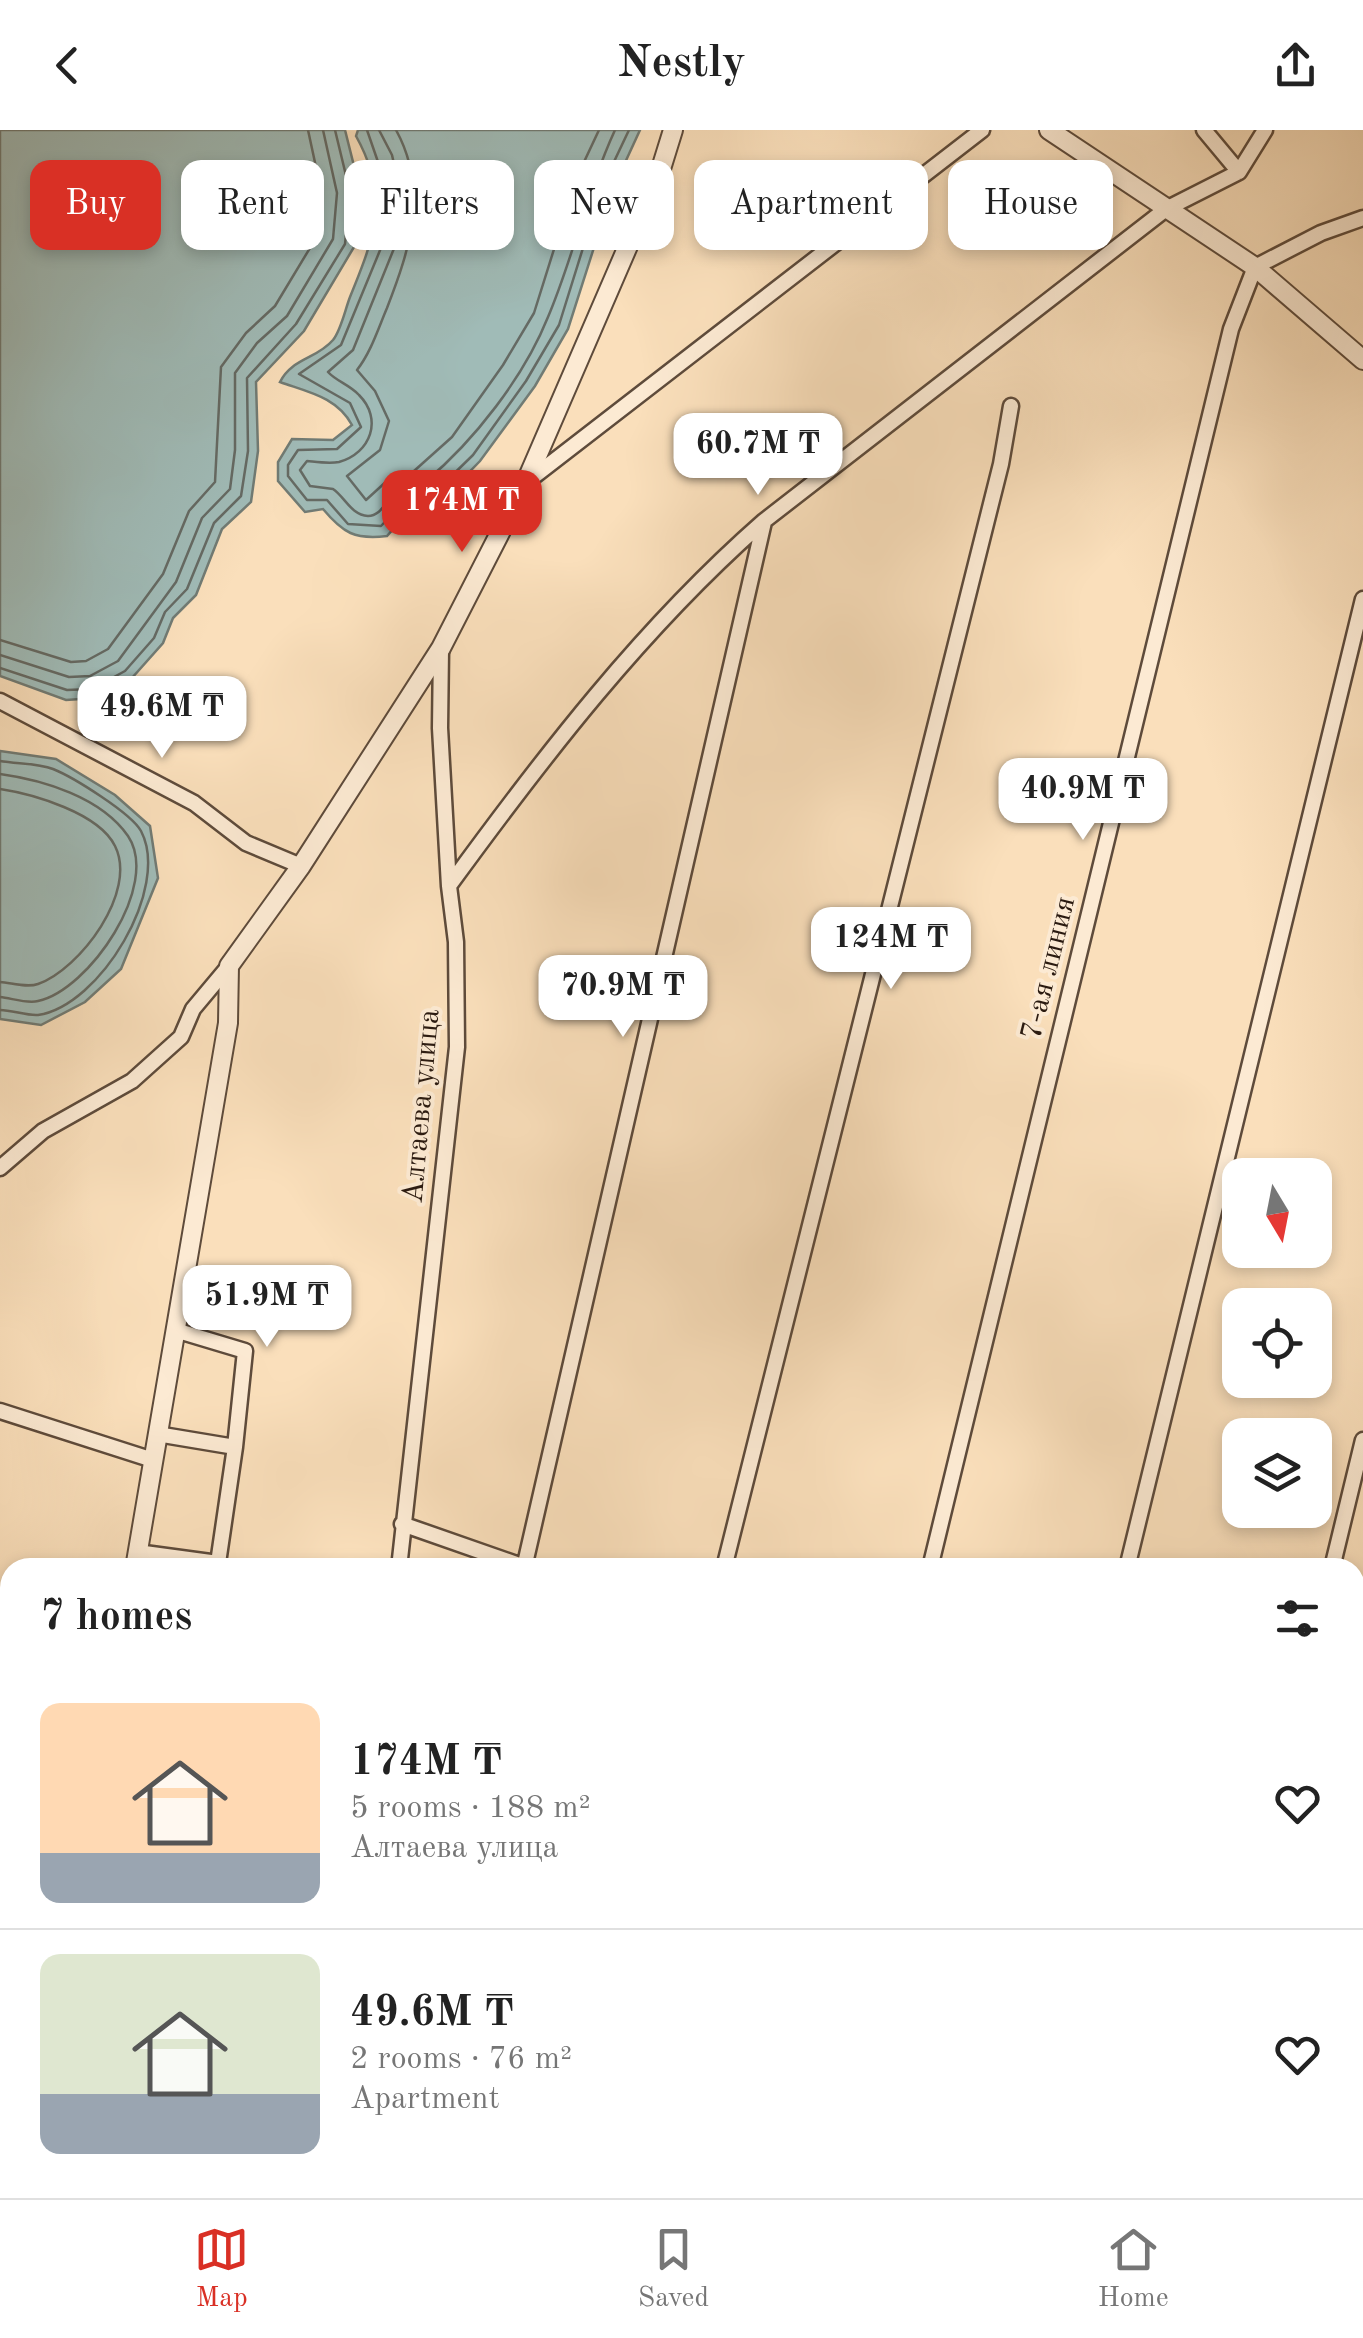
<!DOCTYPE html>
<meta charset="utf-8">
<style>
body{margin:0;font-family:"Old Standard TT",serif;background:#f2f2f2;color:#222;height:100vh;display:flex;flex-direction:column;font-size:38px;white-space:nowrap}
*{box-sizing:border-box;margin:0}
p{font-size:32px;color:#767676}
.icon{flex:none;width:55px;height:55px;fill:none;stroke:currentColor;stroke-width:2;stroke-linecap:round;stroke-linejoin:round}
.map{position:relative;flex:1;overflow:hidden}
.sheet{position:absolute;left:0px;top:1428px;width:1365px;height:642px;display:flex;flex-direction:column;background:#fff;border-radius:30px 30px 0 0;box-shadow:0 5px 15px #0003}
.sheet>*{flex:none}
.guide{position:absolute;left:30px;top:30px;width:1305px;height:90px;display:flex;gap:20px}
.needle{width:65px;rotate:170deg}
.controls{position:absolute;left:1222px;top:1028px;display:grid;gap:20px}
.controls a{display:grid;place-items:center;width:110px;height:110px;border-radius:20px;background:#fff;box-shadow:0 5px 15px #0003;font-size:50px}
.price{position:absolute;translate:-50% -85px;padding:0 22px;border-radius:20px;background:#fff;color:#222;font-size:32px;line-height:65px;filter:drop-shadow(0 2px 5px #0008)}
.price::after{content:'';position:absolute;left:50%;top:60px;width:30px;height:22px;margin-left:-15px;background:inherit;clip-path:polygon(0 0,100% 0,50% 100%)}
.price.active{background:#d93025;color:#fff}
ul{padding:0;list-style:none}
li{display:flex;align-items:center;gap:30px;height:250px;padding:0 40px}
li+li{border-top:2px solid #e0e0e0}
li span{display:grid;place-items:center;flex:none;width:280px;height:200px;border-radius:20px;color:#555}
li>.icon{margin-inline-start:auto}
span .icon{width:120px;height:120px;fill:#fffc;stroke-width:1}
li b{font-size:42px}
h2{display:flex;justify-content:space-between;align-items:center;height:120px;padding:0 40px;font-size:42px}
.tag{padding:0 35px;border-radius:20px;background:#fff;box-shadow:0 5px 15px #0003;font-size:35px;line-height:90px}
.tag.active{background:#d93025;color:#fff}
header{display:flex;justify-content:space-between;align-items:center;height:130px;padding:0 40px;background:#fff;font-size:45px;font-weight:700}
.tab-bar{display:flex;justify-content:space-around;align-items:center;height:140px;border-top:2px solid #e0e0e0;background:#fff;font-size:28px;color:#767676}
.tab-bar a{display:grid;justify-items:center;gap:5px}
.tab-bar .active{color:#d93025}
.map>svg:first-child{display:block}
.water{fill:#a0bbb7;stroke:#717b74;stroke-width:2.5}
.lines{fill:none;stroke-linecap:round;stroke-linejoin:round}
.shore{stroke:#656a64;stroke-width:2.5}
.minor-casing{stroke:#5e4b3b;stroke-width:19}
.tertiary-casing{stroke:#5e4b3b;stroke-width:22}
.minor{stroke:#fcead3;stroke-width:14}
.tertiary{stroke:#fcead3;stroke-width:18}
.labels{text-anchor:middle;stroke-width:8;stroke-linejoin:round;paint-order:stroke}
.street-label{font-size:30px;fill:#2a1a10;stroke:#fcead3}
</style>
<header><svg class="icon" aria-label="back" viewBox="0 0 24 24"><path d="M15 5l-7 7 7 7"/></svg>Nestly<svg class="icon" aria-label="share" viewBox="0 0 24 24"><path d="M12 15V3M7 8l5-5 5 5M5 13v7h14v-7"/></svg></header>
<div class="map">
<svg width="1363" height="2068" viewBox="0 0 1363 2068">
<rect width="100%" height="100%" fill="#fadfbb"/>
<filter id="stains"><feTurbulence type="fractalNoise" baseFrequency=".002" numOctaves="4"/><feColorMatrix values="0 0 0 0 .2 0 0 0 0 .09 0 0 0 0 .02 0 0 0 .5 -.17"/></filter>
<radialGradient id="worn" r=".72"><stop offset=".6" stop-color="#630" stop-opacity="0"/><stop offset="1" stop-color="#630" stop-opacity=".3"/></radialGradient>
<path class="water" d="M 0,0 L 345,0 L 360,60 L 360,93 L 354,117 L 304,201 L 256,252 L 258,321 L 251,372 L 222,399 L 196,465 L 173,488 L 163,513 L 131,549 L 96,568 L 66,570 L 0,546 Z
M 358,0 L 640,0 L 612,61 L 568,199 L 535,256 L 480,331 L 437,375 L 408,382 L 387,406 C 355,410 343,403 323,379 L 305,382 L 278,351 L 278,332 L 292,309 L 333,310 L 352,295 C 337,267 308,262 280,252 C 292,228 317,229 333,210 C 341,200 345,180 350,167 C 375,106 390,67 356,6 Z
M 0,621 L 56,629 L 115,665 L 150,696 L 158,748 L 121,839 L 85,872 L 41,895 L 0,889 Z"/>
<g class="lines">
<path class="shore" d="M 367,0 L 387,58 L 383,113 L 341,215 L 299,244 L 350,273 L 361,297 L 337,319 L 298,320 L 288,335 L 288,346 L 307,370 L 327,370 L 348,394 L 381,396 L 403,373 L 431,366 L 473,325 L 526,251 L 559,195 L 602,57 L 629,0
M 379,0 L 392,25 L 399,56 L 395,116 L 353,220 L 328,242 C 336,251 350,255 359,265 C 383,289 371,323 339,332 C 329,334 317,332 307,331 L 300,340 L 310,356 L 333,359 C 345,367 351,385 368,386 C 382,386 386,369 397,362 C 406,357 417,359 425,352 C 474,311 524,247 548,187 C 574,126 587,61 615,0
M 396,0 C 429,60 410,119 387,178 C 378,199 371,222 357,240 L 375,261 L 389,291 L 380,320 L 347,346 L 366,370 L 389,349 L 414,341 L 452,307 L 503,235 L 534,183 L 576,49 L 599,0
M 0,510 L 71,532 L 86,531 L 108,519 L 163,444 L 189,381 L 215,352 L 221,237 L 246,203 L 275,176 L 319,103 L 322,65 L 308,0
M 0,525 L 69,547 L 90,546 L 118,531 L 176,452 L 202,388 L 230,359 L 235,320 L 235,243 L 257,213 L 287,186 L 333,109 L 337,63 L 323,0
M 0,538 L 67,560 L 92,559 L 125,541 L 154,508 L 165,482 L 187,459 L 214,393 L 241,366 L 248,321 L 247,248 L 296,194 L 345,114 L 350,62 L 335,0
M 0,631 C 17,634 38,633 53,639 C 73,647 131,683 141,701 C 171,758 100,876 38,885 C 27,886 12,880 0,880
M 0,644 C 43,650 101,667 128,706 C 161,755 89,860 38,871 C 27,874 11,868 0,867
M 0,659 C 33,664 99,683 115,716 C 138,762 80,839 38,854 C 27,858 12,853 0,852"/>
<defs>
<path id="minor" d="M 1204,0 L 1239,42
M 528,351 L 982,0
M 0,571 L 194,673 L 246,713 L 301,736
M 449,756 C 543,627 643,497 764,391 L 1166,79 L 1239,42 L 1265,0
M 0,1038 L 43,1001 L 132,951 L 181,907 L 193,879 L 229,836
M 175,1200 L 245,1221 L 235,1317
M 0,1281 L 153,1330
M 402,1394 L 528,1438
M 137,1422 L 218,1433 L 235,1317 L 157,1304
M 399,1438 L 457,917 L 456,812 L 449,756 L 440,598 L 441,519
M 524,1438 L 764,392
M 724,1438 L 1001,334 L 1011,276
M 930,1438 L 1231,199 L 1255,137 L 1321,103 L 1363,88
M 1127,1438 L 1363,469
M 1332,1438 L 1363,1310
M 0,1475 L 10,1478
M 0,1664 L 10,1667
M 1355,1712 L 1363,1715
M 0,1856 L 10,1860
M 0,2045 L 10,2048
M 272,2068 L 274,2060
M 376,2068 L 378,2060
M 575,2068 L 577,2060
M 779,2068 L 781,2060
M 982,2068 L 984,2060
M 1182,2068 L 1184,2060"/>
<path id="tertiary" d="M 1049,0 L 1255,137 L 1363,230
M 135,1438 L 228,893 L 229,836 L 301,736 L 441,518 L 525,354 L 660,42 L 673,0
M 21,2068 L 22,2060"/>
</defs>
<use href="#minor" class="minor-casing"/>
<use href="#tertiary" class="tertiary-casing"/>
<use href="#minor" class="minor"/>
<use href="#tertiary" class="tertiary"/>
</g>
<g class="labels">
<g class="street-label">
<text transform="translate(1047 838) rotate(-76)" y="10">7-ая линия</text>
<text transform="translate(420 976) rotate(-85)" y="10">Алтаева улица</text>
</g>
</g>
<rect width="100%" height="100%" filter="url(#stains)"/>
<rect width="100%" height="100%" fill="url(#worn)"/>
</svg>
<div class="controls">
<a><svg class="needle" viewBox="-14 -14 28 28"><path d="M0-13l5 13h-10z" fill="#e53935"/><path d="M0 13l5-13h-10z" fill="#767676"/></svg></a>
<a><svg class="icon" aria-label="locate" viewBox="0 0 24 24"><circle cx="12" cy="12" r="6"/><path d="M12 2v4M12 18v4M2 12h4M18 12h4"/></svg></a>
<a><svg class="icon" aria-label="layers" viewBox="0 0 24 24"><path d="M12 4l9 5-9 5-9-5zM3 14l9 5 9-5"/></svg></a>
</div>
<b class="price" style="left:758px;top:368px">60.7M ₸</b>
<b class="price active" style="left:462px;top:425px">174M ₸</b>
<b class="price" style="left:162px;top:631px">49.6M ₸</b>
<b class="price" style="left:1083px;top:713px">40.9M ₸</b>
<b class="price" style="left:891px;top:862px">124M ₸</b>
<b class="price" style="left:623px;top:910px">70.9M ₸</b>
<b class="price" style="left:267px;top:1220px">51.9M ₸</b>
<div class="guide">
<a class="tag active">Buy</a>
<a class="tag">Rent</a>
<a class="tag">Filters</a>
<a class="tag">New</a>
<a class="tag">Apartment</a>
<a class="tag">House</a>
</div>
<section class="sheet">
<h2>7 homes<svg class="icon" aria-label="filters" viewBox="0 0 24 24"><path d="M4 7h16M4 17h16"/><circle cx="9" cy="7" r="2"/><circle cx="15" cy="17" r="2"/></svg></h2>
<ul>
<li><span style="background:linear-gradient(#ffd9b3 75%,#9aa5b1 0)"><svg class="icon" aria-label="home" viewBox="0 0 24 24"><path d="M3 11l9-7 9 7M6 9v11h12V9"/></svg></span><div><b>174M ₸</b><p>5 rooms · 188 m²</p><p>Алтаева улица</p></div><svg class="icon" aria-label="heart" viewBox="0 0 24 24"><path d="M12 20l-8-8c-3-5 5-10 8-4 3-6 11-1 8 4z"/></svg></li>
<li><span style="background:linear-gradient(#dfe7d0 70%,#9aa5b1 0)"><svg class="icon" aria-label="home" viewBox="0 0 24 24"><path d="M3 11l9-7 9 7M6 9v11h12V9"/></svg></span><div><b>49.6M ₸</b><p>2 rooms · 76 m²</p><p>Apartment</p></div><svg class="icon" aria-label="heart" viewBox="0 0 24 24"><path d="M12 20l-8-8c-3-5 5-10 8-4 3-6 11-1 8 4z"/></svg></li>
</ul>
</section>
</div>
<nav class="tab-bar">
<a class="active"><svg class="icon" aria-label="map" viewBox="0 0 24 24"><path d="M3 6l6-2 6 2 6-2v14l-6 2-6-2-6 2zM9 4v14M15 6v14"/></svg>Map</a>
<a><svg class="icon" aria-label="saved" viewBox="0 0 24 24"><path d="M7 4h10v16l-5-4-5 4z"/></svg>Saved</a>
<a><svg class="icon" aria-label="home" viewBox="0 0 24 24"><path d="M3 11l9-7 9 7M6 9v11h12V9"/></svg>Home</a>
</nav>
